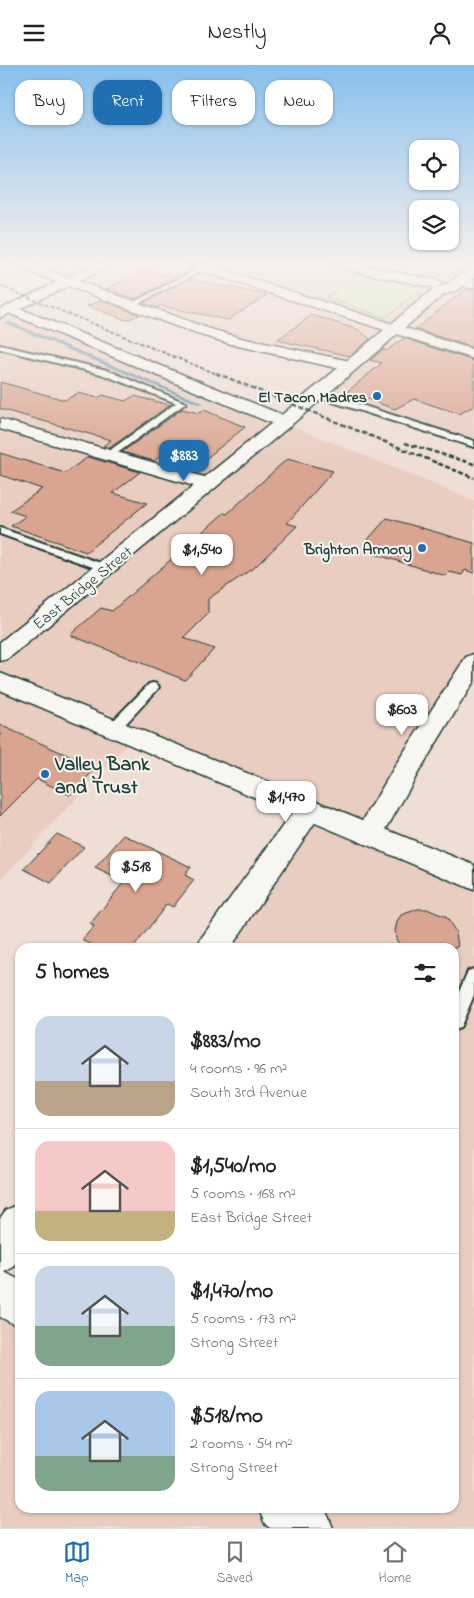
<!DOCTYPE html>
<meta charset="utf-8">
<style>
body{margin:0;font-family:"Indie Flower",sans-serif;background:#f6f6f6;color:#222;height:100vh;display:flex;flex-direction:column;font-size:19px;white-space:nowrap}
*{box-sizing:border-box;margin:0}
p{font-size:16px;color:#767676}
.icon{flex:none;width:28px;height:28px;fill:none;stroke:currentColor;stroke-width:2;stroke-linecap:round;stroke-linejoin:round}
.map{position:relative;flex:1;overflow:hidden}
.side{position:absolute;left:15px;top:878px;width:444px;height:570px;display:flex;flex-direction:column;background:#fff;border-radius:15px;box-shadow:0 1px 4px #0004}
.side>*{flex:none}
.hud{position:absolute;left:15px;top:15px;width:445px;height:45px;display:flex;gap:10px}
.buttons{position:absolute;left:409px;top:75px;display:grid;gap:10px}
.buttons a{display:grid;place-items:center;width:50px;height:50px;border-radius:10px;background:#fff;box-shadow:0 1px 4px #0004;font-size:25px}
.price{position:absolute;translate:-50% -42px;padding:0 11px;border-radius:10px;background:#fff;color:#222;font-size:16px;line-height:32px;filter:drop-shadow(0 1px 2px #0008)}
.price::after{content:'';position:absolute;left:50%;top:30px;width:15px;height:11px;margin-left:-8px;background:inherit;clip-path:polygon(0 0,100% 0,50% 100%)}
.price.selected{background:#1f6fb2;color:#fff}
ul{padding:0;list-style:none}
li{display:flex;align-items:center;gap:15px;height:125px;padding:0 20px}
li+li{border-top:1px solid #e0e0e0}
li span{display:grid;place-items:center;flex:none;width:140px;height:100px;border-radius:15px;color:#555}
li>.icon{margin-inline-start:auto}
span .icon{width:60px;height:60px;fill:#fffc;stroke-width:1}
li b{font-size:21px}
h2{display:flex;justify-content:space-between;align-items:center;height:60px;padding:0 20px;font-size:21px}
.tag{padding:0 18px;border-radius:15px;background:#fff;box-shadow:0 1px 4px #0004;font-size:18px;line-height:45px}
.tag.selected{background:#1f6fb2;color:#fff}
header{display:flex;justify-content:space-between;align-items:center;height:65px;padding:0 20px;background:#fff;font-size:22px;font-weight:600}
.tabs{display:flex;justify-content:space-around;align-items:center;height:70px;border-top:1px solid #e0e0e0;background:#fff;font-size:14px;color:#767676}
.tabs a{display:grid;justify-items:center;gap:2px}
.tabs .selected{color:#1f6fb2}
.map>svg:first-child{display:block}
.built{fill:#e8cdc0}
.green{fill:#c1edaa;stroke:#70956f}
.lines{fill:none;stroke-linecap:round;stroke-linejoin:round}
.stream{fill:#6797a9;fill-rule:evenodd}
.building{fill:#daa590;stroke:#1f3d34}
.service-casing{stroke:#1f3d34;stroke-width:4}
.minor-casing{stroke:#1f3d34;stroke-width:3}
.tertiary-casing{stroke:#1f3d34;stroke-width:3}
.secondary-casing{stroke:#1f3d34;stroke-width:3}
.trunk-casing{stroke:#1f3d34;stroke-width:3}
.service{fill:#f6f6f2;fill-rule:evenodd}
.minor{fill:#f6f6f2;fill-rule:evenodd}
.tertiary{fill:#f6f6f2;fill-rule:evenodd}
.secondary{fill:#f6f6f2;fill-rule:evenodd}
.trunk{fill:#f6f6f2;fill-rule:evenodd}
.rail-far1{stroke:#1f3d34;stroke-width:2;stroke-dasharray:4 2;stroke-linecap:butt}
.rail{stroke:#1f3d34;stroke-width:2.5;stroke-dasharray:5 2.5;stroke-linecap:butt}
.poi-dot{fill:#1f6fb2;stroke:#f6f6f2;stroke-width:2}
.labels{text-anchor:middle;stroke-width:4;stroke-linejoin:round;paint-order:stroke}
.far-poi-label{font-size:16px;font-weight:bold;fill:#1f3d34;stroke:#f6f6f2;text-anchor:end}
.far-street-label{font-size:16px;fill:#1f3d34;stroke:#f6f6f2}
.poi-label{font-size:20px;font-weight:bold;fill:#1f3d34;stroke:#f6f6f2;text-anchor:start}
</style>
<header><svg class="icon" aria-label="menu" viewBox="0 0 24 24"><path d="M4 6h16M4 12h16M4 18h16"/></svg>Nestly<svg class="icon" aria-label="person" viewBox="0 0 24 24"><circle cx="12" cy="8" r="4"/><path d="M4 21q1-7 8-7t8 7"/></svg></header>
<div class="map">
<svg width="474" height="1463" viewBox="0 0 474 1463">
<rect width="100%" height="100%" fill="#eeded5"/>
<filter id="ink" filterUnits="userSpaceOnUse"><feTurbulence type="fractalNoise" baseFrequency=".02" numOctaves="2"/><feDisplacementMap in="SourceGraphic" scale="10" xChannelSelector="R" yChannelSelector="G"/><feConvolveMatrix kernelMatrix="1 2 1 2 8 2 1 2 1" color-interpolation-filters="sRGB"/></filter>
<g filter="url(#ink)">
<path class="built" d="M 21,199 L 474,199 L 474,379 L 317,329 L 350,302 L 175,257 Z
M 11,244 L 474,436 L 474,597 L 369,769 L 474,813 L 474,1463 L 0,1463 L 0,1226 L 20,1241 L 20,1442 L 454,1442 L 454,882 L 213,882 L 310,744 L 134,672 L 0,815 L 0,249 Z"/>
<path class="green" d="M 359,209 L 425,221 L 385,253 L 326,232 Z"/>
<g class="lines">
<path class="stream" d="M 7,257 L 11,257 L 203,338 L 198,339 L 7,259 Z"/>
</g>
<path class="building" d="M 144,205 L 178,212 L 135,234 L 106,224 Z
M 189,214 L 267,230 L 228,255 L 161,241 L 157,243 L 143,238 Z
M 466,224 L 474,226 L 474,283 L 415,264 Z
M 102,235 L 139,250 L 126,255 L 87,241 Z
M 312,250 L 359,265 L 370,274 L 350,291 L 277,275 Z
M 404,273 L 474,296 L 474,341 L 459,349 L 414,334 L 395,344 L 347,327 L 382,298 L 370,295 L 383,284 L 386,286 Z
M 0,317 L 65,335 L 78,328 L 98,333 L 103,330 L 125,336 L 134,331 L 170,340 L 110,383 L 103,381 L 111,375 L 0,344 Z
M 182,344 L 199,348 L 204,345 L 245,362 L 198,400 L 162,390 L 154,396 L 122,387 Z
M 0,388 L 65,408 L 88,392 L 140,407 L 113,428 L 147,438 L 86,487 L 11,461 L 26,451 L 10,446 L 42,424 L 0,410 Z
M 287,394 L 333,406 L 287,458 L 297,461 L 256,501 L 208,534 L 208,549 L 184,573 L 214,584 L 185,615 L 70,570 L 101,543 L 112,546 L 224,448 L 227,449 Z
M 387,453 L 474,478 L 474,508 L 465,505 L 462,510 L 450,507 L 446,511 L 375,489 L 378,485 L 363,480 Z
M 0,660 L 96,703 L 70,730 L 37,714 L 0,751 Z
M 57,769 L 84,782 L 51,818 L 24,804 Z
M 124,770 L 191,802 L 185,810 L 194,815 L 173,842 L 167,839 L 134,882 L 96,882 L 82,875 L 94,861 L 90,859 L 124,817 L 95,803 Z
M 418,844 L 427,844 L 446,852 L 456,867 L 458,882 L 401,882 L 396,874 L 395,866 L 397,857 L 401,850 Z"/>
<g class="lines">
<defs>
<path id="service" d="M 205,200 L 207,203 L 133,241 L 128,240 Z
M 0,280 L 107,305 L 186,338 L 112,392 L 106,392 L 106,388 L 176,338 L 101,309 L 0,284 Z
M 314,327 L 320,327 L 474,376 L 474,382 L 314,331 Z
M 0,463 L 109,501 L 110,503 L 109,505 L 101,505 L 0,469 Z
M 153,618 L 157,619 L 159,622 L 157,625 L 119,666 L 109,666 L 108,663 L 109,660 L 149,619 Z
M 474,904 L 474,930 L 460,963 L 454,965 L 454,938 L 468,906 Z"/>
<path id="minor" d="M 15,199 L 32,199 L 207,263 L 241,273 L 350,296 L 355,298 L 358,301 L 355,304 L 350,306 L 238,281 L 197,269 L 17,202 Z
M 333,199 L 357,199 L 436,215 L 442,219 L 436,223 L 339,203 Z
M 461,212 L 474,216 L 474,224 L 457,219 L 455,216 Z
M 11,240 L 290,353 L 292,357 L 290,361 L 278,361 L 6,247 L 4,244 Z
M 0,354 L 215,415 L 217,419 L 215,423 L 208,425 L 201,423 L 0,364 Z
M 474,589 L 474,616 L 418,708 L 379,777 L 369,780 L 359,777 L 355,769 L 398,696 L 466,592 Z
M 310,734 L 320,737 L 324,744 L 231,882 L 197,882 L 202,872 L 300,737 Z
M 20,1139 L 20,1194 L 14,1202 L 4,1207 L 20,1215 L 20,1262 L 0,1252 L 0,1153 L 6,1145 Z
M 258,1442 L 322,1442 L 326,1446 L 333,1463 L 270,1463 L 265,1459 Z"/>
<path id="tertiary" d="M 95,199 L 111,199 L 109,202 L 0,253 L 0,244 Z
M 187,199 L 205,199 L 474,285 L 474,294 L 189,202 Z
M 0,608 L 474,800 L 474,825 L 0,625 Z"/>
<path id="secondary" d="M 474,200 L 474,210 L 458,225 L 443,230 L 290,361 L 8,594 L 0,596 L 0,577 L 278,353 L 433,224 L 448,219 L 470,201 Z"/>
<path id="trunk" d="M 474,205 L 474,213 L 465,216 L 459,212 L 461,209 Z"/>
</defs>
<use href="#service" class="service-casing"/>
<use href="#minor" class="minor-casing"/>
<use href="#tertiary" class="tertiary-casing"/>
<use href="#secondary" class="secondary-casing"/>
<use href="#trunk" class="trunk-casing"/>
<use href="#service" class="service"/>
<use href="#minor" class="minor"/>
<use href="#tertiary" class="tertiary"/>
<use href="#secondary" class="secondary"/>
<use href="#trunk" class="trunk"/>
<path class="rail-far1" d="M 0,221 L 219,310"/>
<path class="rail" d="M 216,308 L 474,413
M 405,378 L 474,399"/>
</g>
</g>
<linearGradient id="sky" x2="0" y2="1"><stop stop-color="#87c0ee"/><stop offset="0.49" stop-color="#f7f0ec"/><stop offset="1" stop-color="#f7f0ec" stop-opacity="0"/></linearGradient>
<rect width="474" height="404" fill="url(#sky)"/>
<g class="poi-dot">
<circle cx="377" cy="331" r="5"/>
<circle cx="422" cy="483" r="5"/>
<circle cx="45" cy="709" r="5"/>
</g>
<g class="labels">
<g class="far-poi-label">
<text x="367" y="337">El Tacon Madres</text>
<text x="412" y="489">Brighton Armory</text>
</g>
<g class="far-street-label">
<text transform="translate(82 522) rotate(-39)" y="6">East Bridge Street</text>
</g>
<g class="poi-label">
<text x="55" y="705">Valley Bank<tspan x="55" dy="23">and Trust</tspan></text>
</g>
</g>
</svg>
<div class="buttons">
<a><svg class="icon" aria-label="locate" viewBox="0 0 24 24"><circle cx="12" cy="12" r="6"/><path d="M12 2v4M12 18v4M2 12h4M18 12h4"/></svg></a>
<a><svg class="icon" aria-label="layers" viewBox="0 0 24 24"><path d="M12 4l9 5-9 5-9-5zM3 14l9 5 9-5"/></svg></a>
</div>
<b class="price selected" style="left:184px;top:417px">$883</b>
<b class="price" style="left:202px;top:511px">$1,540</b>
<b class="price" style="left:402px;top:671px">$603</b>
<b class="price" style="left:286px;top:758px">$1,470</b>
<b class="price" style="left:136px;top:828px">$518</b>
<div class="hud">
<a class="tag">Buy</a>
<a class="tag selected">Rent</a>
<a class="tag">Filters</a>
<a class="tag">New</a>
</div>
<section class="side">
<h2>5 homes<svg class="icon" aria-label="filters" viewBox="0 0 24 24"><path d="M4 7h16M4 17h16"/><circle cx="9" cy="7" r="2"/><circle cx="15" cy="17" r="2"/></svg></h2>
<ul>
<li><span style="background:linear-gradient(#c9d6e8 65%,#b9a48a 0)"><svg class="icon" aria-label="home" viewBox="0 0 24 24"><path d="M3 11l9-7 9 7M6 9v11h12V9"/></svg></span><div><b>$883/mo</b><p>4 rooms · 96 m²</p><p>South 3rd Avenue</p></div></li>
<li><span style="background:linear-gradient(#f6c9c9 70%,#c2b280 0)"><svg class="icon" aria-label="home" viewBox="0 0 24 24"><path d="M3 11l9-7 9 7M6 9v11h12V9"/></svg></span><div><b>$1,540/mo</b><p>5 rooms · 168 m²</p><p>East Bridge Street</p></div></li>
<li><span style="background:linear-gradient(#c9d6e8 60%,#7fa58c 0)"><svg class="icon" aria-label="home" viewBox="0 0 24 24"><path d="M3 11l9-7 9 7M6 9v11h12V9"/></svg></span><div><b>$1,470/mo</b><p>5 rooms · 173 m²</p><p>Strong Street</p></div></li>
<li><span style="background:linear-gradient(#a9c7e8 65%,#7fa58c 0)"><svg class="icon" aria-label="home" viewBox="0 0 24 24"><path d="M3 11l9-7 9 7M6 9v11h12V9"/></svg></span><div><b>$518/mo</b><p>2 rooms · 54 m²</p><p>Strong Street</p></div></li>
</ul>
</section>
</div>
<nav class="tabs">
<a class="selected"><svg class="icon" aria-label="map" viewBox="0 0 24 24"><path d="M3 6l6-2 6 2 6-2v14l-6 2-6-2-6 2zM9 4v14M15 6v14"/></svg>Map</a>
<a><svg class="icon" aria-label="saved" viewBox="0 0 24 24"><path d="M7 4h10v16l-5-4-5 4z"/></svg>Saved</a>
<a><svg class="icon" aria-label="home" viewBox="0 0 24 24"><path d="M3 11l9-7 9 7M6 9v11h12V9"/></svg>Home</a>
</nav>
